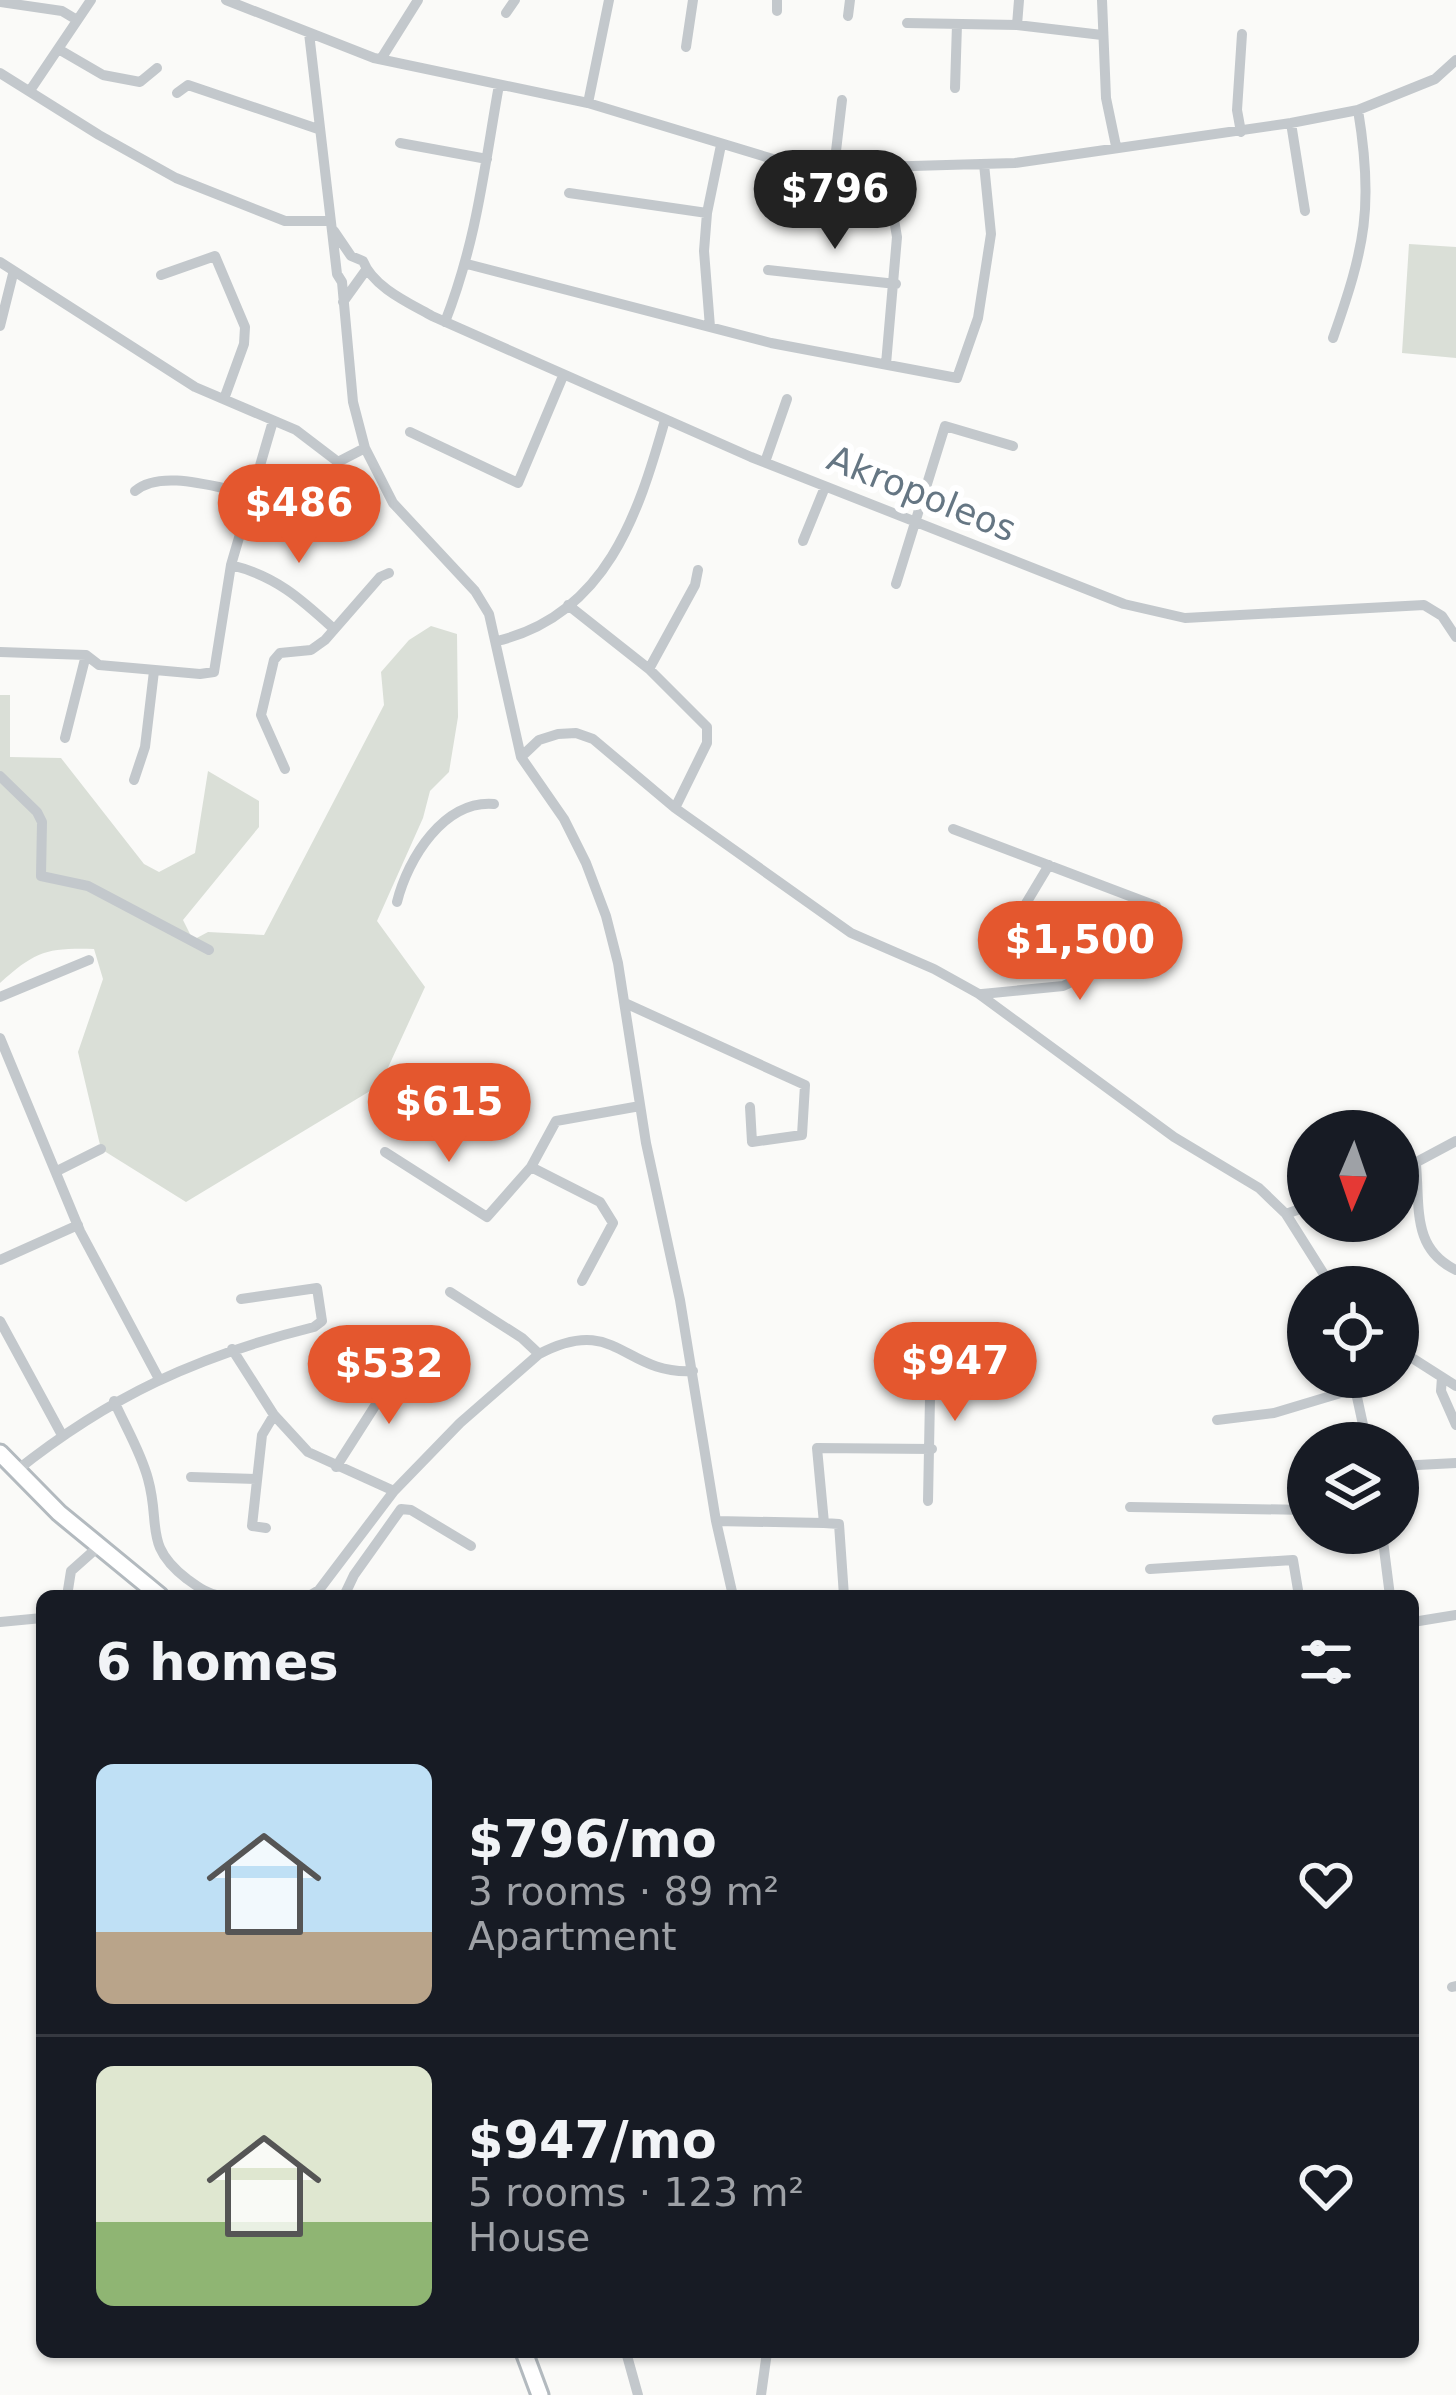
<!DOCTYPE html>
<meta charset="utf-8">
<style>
body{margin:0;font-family:"DejaVu Sans",sans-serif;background:#242831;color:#f1f3f6;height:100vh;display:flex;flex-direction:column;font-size:45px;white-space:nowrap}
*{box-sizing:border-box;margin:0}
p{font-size:39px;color:#9ea1a6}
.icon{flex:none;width:66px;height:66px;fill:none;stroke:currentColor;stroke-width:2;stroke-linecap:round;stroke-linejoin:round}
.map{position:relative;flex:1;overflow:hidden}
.details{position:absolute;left:36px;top:1590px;width:1383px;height:768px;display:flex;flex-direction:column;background:#171b24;border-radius:18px;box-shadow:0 3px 9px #0004}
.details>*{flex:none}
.needle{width:78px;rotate:182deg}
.fabs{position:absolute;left:1287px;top:1110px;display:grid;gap:24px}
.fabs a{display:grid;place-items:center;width:132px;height:132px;border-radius:50%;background:#171b24;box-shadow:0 3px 9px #0004;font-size:60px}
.price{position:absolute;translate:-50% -102px;padding:0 27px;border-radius:42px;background:#e4572e;color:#fff;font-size:39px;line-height:78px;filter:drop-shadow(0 3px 6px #0008)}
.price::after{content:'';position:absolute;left:50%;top:72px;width:36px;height:27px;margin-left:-18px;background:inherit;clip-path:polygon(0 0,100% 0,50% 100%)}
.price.on{background:#222;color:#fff}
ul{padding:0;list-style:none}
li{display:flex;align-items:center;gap:36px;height:300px;padding:0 60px}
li+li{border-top:3px solid #363941}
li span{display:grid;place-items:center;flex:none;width:336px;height:240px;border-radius:18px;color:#555}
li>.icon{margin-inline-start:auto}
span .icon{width:144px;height:144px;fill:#fffc;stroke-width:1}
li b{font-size:51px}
h2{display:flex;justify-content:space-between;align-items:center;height:144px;padding:0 60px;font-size:51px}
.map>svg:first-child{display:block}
.green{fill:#dadfd7}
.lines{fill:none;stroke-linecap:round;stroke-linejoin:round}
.secondary-casing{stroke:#b3babf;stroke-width:21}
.minor{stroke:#c3c8cc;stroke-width:10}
.secondary{stroke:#fff;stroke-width:15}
.labels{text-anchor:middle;stroke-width:12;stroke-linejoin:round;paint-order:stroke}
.street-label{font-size:36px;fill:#657683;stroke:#fff}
</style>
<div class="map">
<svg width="1456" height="2395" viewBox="0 0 1456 2395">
<rect width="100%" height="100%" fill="#fafaf8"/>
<path class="green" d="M 1409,244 L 1456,247 L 1456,358 L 1402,353 Z
M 431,626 L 457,634 L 458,717 L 449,772 L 430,791 L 423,818 L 377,921 L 425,987 L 380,1085 L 186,1202 L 101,1149 L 78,1052 L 103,979 L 94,949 C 46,948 36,951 0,983 L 0,695 L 10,695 L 10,757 L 61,758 L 144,864 L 159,872 L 195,853 L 208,771 L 259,801 L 259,827 L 183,920 L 193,940 L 208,932 L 264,935 L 384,705 L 381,672 L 409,640 Z"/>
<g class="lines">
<defs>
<path id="secondary" d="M 0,1453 L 59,1513 L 160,1596
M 524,2352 L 540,2395"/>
</defs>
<use href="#secondary" class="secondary-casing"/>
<path class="minor" d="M 226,0 L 374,58 L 588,103 L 773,159 L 844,168 L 1015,163 L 1291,123 L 1358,110 L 1435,79 L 1456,60
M 1102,0 L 1106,98 L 1116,146
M 0,2 L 62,11 L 77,20
M 777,11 L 777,0
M 506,13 L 515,0
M 848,16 L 850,0
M 907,23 L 1017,25 L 1102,35
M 1017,25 L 1019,0
M 309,33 L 337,274 L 342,282 L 353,402 L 365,448 L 393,503 L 475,591 L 489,614 L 521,757 L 564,819 L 586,863 L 606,916 L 618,963 L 646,1143 L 680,1300 L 716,1521 L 733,1596
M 686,47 L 693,0
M 60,50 L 103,75 L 140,82 L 157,68
M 381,59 L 418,0
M 0,73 L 99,135 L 176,178 L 285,221 L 330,221
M 955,88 L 957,24
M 31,89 L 91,0
M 177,93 L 188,85 L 318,129
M 588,103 L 609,0
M 1291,123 L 1305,211
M 1241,132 L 1237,110 L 1242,34
M 400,143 L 487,159
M 885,167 L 897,237 L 886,364
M 834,168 L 842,100
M 569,193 L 707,213
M 334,231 L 351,256 L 363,261 C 373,287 409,303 432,316 L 751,457 L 1124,604 L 1185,618 L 1424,605 L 1442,616 L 1456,637
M 0,262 L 195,387 L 296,430 L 338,462 L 365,448
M 467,264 L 771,343 L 957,378 L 978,318 L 991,234 L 984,164
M 768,270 L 896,284
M 161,275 L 215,256 L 245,327 L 244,344 L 224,399
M 343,302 L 366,270
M 445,322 C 477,240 484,169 499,85
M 0,326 L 13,274
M 710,327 L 704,251 L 707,213 L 721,145
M 1333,338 C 1365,247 1374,206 1358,110
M 410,432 L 518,483 L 563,376
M 765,462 L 787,399
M 135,491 C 162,468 219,489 253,494
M 803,541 L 825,487
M 231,565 C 276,576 301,599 334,629
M 896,584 L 945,426 L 1013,446
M 568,605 L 649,669 L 707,727 L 707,743 L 675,808
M 497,641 C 606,615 638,515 665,420
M 0,652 L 86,655 L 99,665 L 200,674 L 214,672 L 231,565 L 273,421
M 649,669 L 695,585 L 698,570
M 65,738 L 86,655
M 521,757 L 539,740 L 558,734 L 576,733 L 593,739 L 675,808 L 851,933 L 934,969 L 979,994 L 1174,1137 L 1259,1188 L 1286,1214 L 1332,1287
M 285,769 L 261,715 L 274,660 L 280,653 L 311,650 L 325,640 L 380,577 L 389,573
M 0,776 L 37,812 L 42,822 L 41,876 L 88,886 L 209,950
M 134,780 L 145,747 L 154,671
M 953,829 L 1156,906 L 1164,940 L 1063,986 L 982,994
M 397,902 C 408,858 444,800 494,804
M 1022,910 L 1049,865
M 0,997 L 89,960
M 625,1003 L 805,1085 L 802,1135 L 752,1142 L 750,1107
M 0,1038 L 80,1231 L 159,1379
M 385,1152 L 487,1217 L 531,1167 L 556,1121 L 640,1106
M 1416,1165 C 1420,1208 1412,1249 1456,1270
M 531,1167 L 600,1202 L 613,1223 L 582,1281
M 57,1171 L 101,1149
M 1398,1172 L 1456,1141
M 1286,1214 L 1308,1206
M 0,1260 L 78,1225
M 0,1321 L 62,1435
M 232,1349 L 274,1415 L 308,1452 L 394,1491
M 1398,1349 L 1456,1386
M 539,1354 C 617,1313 623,1375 693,1371
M 1442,1377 L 1441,1391 L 1456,1425
M 1355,1388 L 1367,1443
M 114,1401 C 125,1426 141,1452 148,1479 C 161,1525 143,1545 187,1579 C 198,1587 207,1594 220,1596
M 1217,1420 L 1274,1413 L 1394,1377
M 1398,1466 L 1456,1463
M 336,1467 L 403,1362
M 16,1471 C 110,1396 197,1356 314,1327 L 322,1321 L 317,1288 L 241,1299
M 191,1477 L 257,1479
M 928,1501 L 931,1346
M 1130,1507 L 1308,1510
M 716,1521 L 824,1523
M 266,1528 L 252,1526 L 262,1435 L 274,1415
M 1382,1533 L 1390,1596
M 1150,1569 L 1293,1560 L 1299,1596
M 67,1596 L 71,1571 L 98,1547
M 309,1596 L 319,1590 L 394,1491 L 460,1423 L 539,1354 L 522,1338 L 450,1292
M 344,1596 L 354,1575 L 401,1509 L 411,1510 L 471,1546
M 844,1596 L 839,1524 L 824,1523 L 817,1448 L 932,1449
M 0,1622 L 42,1618
M 1413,1622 L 1456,1615
M 1452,1987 L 1456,1986
M 626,2352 L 638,2395
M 761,2395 L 767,2352"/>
<use href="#secondary" class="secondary"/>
</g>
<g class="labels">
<g class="street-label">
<text transform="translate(922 493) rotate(22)" y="13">Akropoleos</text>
</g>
</g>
</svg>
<div class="fabs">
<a><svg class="needle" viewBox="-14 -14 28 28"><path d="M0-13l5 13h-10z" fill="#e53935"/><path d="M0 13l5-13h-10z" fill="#9ea1a6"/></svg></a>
<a><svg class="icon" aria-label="locate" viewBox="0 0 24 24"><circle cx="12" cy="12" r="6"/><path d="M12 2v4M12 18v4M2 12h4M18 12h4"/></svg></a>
<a><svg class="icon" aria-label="layers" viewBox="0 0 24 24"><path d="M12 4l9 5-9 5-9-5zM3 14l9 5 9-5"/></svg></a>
</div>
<b class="price on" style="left:835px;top:252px">$796</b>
<b class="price" style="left:299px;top:566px">$486</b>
<b class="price" style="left:1080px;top:1003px">$1,500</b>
<b class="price" style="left:449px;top:1165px">$615</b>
<b class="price" style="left:955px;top:1424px">$947</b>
<b class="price" style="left:389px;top:1427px">$532</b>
<section class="details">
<h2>6 homes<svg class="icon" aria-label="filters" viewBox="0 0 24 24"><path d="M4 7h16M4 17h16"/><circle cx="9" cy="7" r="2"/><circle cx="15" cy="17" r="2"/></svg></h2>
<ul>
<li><span style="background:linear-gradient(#bfe0f5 70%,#b9a48a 0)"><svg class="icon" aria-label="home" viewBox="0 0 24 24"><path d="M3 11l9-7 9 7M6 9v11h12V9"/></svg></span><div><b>$796/mo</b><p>3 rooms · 89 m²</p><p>Apartment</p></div><svg class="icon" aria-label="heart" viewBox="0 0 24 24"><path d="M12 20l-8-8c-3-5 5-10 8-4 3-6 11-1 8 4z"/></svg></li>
<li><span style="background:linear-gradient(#dfe7d0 65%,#8fb573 0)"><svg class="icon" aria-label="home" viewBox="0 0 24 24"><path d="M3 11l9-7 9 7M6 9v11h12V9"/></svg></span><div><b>$947/mo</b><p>5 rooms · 123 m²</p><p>House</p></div><svg class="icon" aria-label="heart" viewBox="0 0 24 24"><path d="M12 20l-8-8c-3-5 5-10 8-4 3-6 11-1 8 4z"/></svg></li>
</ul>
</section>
</div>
